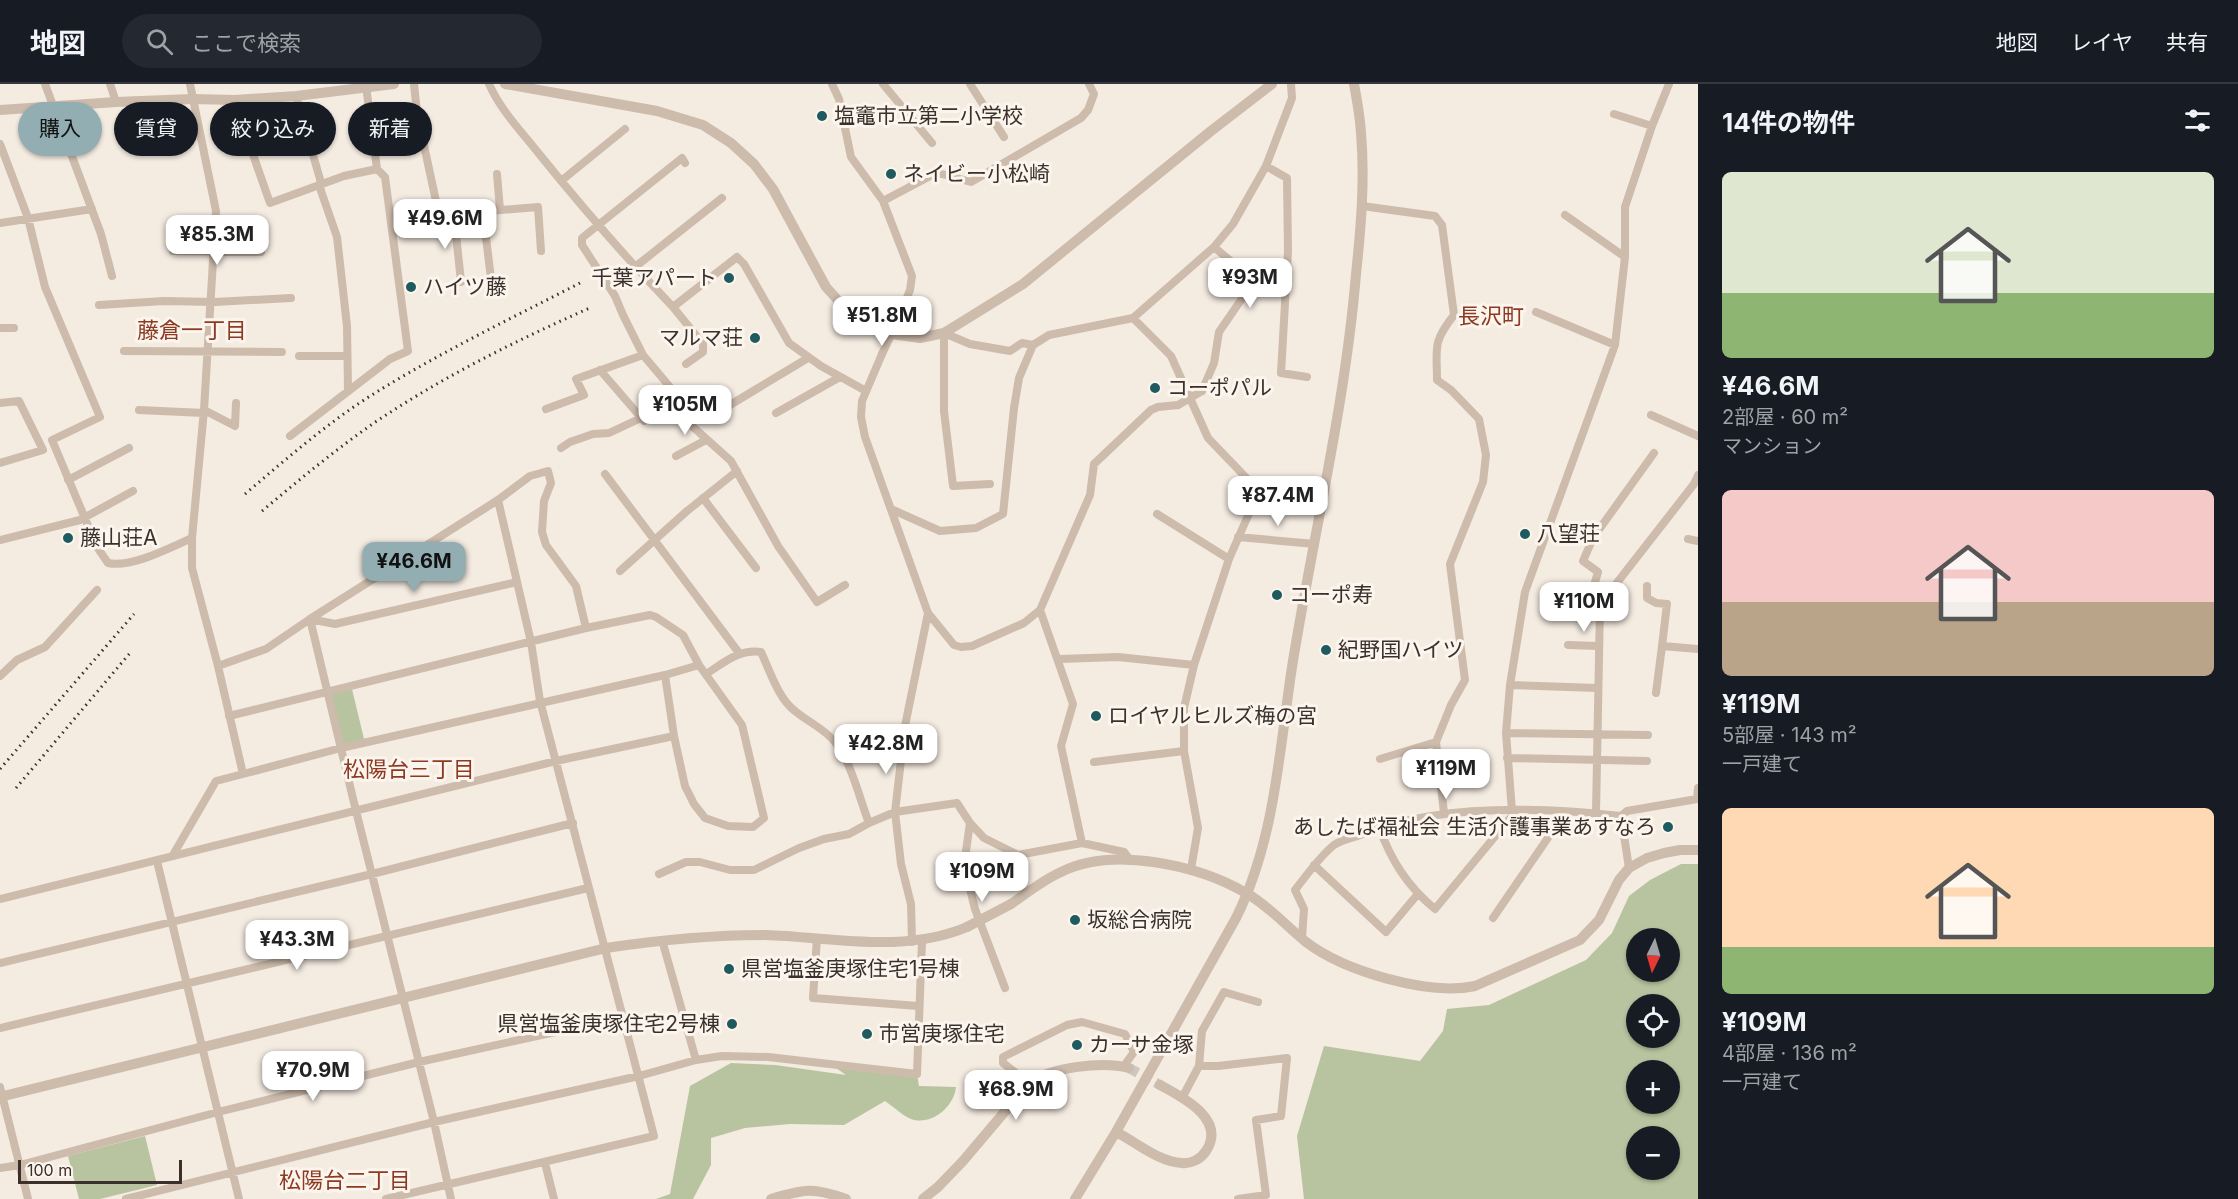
<!DOCTYPE html>
<html lang="ja">
<meta charset="utf-8">
<style>
body{margin:0;font-family:Inter,"Noto Sans JP",sans-serif;background:#242831;color:#f1f3f6;height:100vh;display:flex;flex-direction:column;font-size:22px;white-space:nowrap}
*{box-sizing:border-box;margin:0}
p{font-size:20px;color:#9ea1a6}
.icon{flex:none;width:33px;height:33px;fill:none;stroke:currentColor;stroke-width:2;stroke-linecap:round;stroke-linejoin:round}
.map{position:relative;flex:1;overflow:hidden}
.side{display:flex;flex-direction:column;background:#171b24;width:540px}
.side>*{flex:none}
.guide{position:absolute;left:18px;top:18px;width:570px;height:54px;display:flex;gap:12px}
.needle{width:39px;rotate:185deg}
.controls{position:absolute;left:1626px;top:844px;display:grid;gap:12px}
.controls a{display:grid;place-items:center;width:54px;height:54px;border-radius:50%;background:#171b24;box-shadow:0 2px 4px #0004;font-size:30px}
.scale{position:absolute;left:18px;bottom:15px;width:164px;box-sizing:border-box;padding-left:6px;border:3px solid #3b302b;border-top:0;font-size:16px;line-height:21px;white-space:nowrap;color:#3b302b;-webkit-text-stroke:4px #fbf5ee;paint-order:stroke}
.price{position:absolute;translate:-50% -51px;padding:0 14px;border-radius:12px;background:#fff;color:#222;font-size:20px;line-height:39px;filter:drop-shadow(0 2px 3px #0008)}
.price::after{content:'';position:absolute;left:50%;top:36px;width:18px;height:14px;margin-left:-9px;background:inherit;clip-path:polygon(0 0,100% 0,50% 100%)}
.price.current{background:#92aeb2;color:#111}
ul{padding:0;list-style:none}
li{display:grid;align-content:center;gap:12px;height:318px;padding:0 24px}
li span{display:grid;place-items:center;height:186px;border-radius:9px;color:#555}
li>.icon{margin-inline-start:auto}
span .icon{width:108px;height:108px;fill:#fffc;stroke-width:1}
li b{font-size:26px}
h2{display:flex;justify-content:space-between;align-items:center;height:72px;padding:0 24px;font-size:26px}
.pill{padding:0 21px;border-radius:27px;background:#171b24;box-shadow:0 2px 4px #0004;font-size:21px;line-height:54px}
.pill.current{background:#92aeb2;color:#111}
header{display:flex;align-items:center;gap:36px;box-sizing:border-box;height:84px;padding:0 30px;background:#171b24;border-bottom:2px solid #363941}
header strong{font-size:28px}
nav{display:flex;gap:33px;margin-inline-start:auto;font-size:21px}
.search{width:420px;height:54px;background:#242831;display:flex;align-items:center;gap:15px;box-sizing:border-box;padding:0 21px;border-radius:33px;color:#9ea1a6;font-size:22px}
main{display:flex;flex:1;min-height:0}
.map>svg:first-child{display:block}
.green{fill:#b8c4a0;fill-rule:evenodd}
.lines{fill:none;stroke-linecap:round;stroke-linejoin:round}
.tertiary-tunnel{stroke:#cfc6bd;stroke-width:10;stroke-dasharray:10 5;stroke-linecap:butt}
.minor{stroke:#cdbbac;stroke-width:8}
.tertiary{stroke:#cdbbac;stroke-width:10}
.rail{stroke:#3b302b;stroke-width:3;stroke-dasharray:1.5 4.5;stroke-linecap:butt}
.minor-bridge{stroke:#cdbbac;stroke-width:8}
.tertiary-bridge{stroke:#cdbbac;stroke-width:10}
.poi-dot{fill:#1f5a5e;stroke:#fbf5ee;stroke-width:2}
.labels{text-anchor:middle;stroke-width:6;stroke-linejoin:round;paint-order:stroke}
.poi-label{font-size:21px;fill:#3b302b;stroke:#fbf5ee;text-anchor:start}
.neighbourhood-label{font-size:22px;fill:#8c3b22;stroke:#fbf5ee}
</style>
<header>
<strong>地図</strong>
<div class="search"><svg class="icon" aria-label="search" viewBox="0 0 24 24"><circle cx="10" cy="10" r="6"/><path d="M15 15l6 6"/></svg>ここで検索</div>
<nav><a>地図</a><a>レイヤ</a><a>共有</a></nav>
</header>
<main>
<div class="map">
<svg width="1698" height="1115" viewBox="0 0 1698 1115">
<rect width="100%" height="100%" fill="#f4ebe1"/>
<path class="green" d="M 351,601 L 365,659 L 341,664 L 327,607 Z
M 1681,780 L 1698,780 L 1698,1115 L 1304,1115 L 1297,1052 L 1324,962 L 1420,977 L 1443,947 L 1447,925 L 1489,921 L 1586,876 L 1612,849 L 1629,812 L 1650,796 ZM 1636,855 L 1670,855 L 1670,888 L 1636,888 ZM 1636,921 L 1670,921 L 1670,954 L 1636,954 ZM 1636,987 L 1670,987 L 1670,1020 L 1636,1020 ZM 1636,1053 L 1670,1053 L 1670,1086 L 1636,1086 Z
M 731,979 L 775,981 L 846,991 L 836,984 L 917,990 L 919,1002 L 956,1003 C 954,1022 934,1040 914,1036 C 905,1034 894,1023 885,1017 L 844,1041 L 790,1040 L 745,1044 L 711,1054 L 711,1081 L 693,1115 L 656,1115 L 670,1110 L 690,1002 Z
M 145,1052 L 157,1101 L 100,1115 L 79,1115 L 68,1072 Z"/>
<g class="lines">
<path class="tertiary-tunnel" d="M 1129,984 L 1160,1001"/>
<path class="minor" d="M 45,0 L 101,150 L 112,192
M 110,0 L 116,18
M 414,0 L 417,29 L 439,131 L 538,123 L 541,167
M 489,0 C 501,27 522,48 540,71 C 582,123 626,174 673,223 L 737,173 L 744,180 L 789,259 L 821,282 L 866,307
M 832,0 L 839,15 L 851,73 L 883,117 L 912,192 L 910,206 L 898,236
M 883,0 L 932,59
M 970,0 L 1004,53
M 296,12 L 320,95 L 321,107 L 337,153 L 347,242 L 348,306
M 235,16 L 236,22 L 270,119 L 344,92 L 377,85
M 1614,30 L 1652,42
M 0,60 L 28,134 L 45,203 L 100,333 L 52,356 L 97,463 L 108,479 C 132,484 169,464 192,454
M 1266,82 L 1287,94 L 1288,167 L 1281,289 L 1307,293
M 497,90 L 500,126
M 561,97 L 625,45
M 883,117 L 934,90 L 942,90 L 971,98 L 1081,34 L 1088,26 L 1094,10 L 1089,0
M 1362,122 L 1435,132 L 1442,141 L 1454,231 C 1432,259 1437,263 1437,296 L 1451,306 L 1479,335 L 1486,371 L 1483,398 L 1450,480 L 1465,596 L 1451,621 L 1436,658 L 1444,729
M 483,128 L 491,195
M 454,131 L 461,198
M 1565,131 L 1625,173
M 0,139 L 92,125
M 173,167 L 261,168
M 635,183 L 722,114
M 99,221 L 164,217 L 215,218 L 291,214
M 673,223 L 703,260 L 703,268 L 686,280
M 1536,228 L 1615,261
M 1133,234 L 1171,272 L 1208,354 L 1256,404 L 1251,425 L 1229,475 L 1194,581 L 1184,624 L 1184,667 L 1198,744 L 1191,785
M 0,244 L 14,244
M 124,267 L 282,268
M 882,270 L 862,317 L 861,333 L 865,353 L 928,529 L 954,561 L 961,563 L 972,562 L 1024,539 L 1040,526 L 1090,411 L 1094,380 L 1151,326 L 1158,323 L 1178,321
M 643,271 L 670,303
M 299,272 L 347,272
M 600,286 L 644,337 L 673,325 L 731,377 L 778,462 L 817,518 L 845,501
M 1202,307 L 1214,279 L 1219,248 L 1252,200 L 1252,195 L 1214,163
M 0,319 L 19,317 L 43,366 L 0,379
M 546,325 L 584,311 L 576,295 L 643,271 L 623,231 L 615,212 L 582,161 L 582,154 L 682,74 L 685,79
M 139,326 L 204,329
M 204,326 L 235,342 L 236,319
M 720,327 L 808,274
M 776,329 L 840,293
M 1651,331 L 1698,352
M 290,352 L 390,275 L 408,267 L 385,93 L 377,85 L 366,2
M 561,364 L 570,358 L 593,350 L 609,349 L 641,334
M 676,372 L 706,356
M 605,390 L 739,569
M 68,396 L 129,364
M 990,400 L 953,402 L 944,327 L 944,249 L 970,260 L 1010,267 L 1022,259 L 1033,261
M 703,414 L 756,484
M 891,425 L 940,447 L 976,444 L 1003,430 L 1014,324 L 1019,294 L 1033,261 L 1049,251 L 1133,234 L 1214,163 L 1233,140 L 1266,82 L 1292,14 L 1291,0
M 1157,430 L 1229,475
M 1238,453 L 1315,460
M 1688,455 L 1698,457
M 0,456 L 80,436 L 133,407
M 620,487 L 687,427 L 737,387
M 1647,502 L 1647,514 L 1656,519 L 1667,520 L 1662,562
M 1600,521 L 1590,515 L 1598,488 L 1583,477 L 1593,454 L 1654,369
M 1040,526 L 1073,620 L 1061,662 L 1082,759
M 1568,561 L 1598,562
M 1059,575 L 1118,573 L 1194,581
M 218,582 L 266,565 L 310,535 L 498,416 L 530,392 L 548,387 L 551,399 L 544,417 L 542,448 L 546,461 L 576,502 L 586,544
M 0,592 L 17,576 L 45,563 L 97,506
M 1510,601 L 1597,604
M 1656,609 L 1662,562 L 1698,565
M 229,632 L 586,544 L 650,531 L 656,533 L 683,551 L 699,581 L 742,641 L 764,734 L 753,743 L 728,742 L 705,734 L 694,720 L 685,702 L 674,652 L 665,591
M 1506,649 L 1648,651
M 1507,674 L 1647,677
M 1380,675 L 1436,658
M 1094,678 L 1184,667
M 243,690 L 341,664 L 665,591 L 699,581
M 1512,727 L 1506,649 L 1510,601 L 1525,508 L 1615,261 L 1625,173 L 1625,123 L 1652,42 L 1669,0
M 1596,729 L 1600,521 L 1606,519 L 1616,500 L 1694,400 L 1698,391
M 1621,732 L 1627,727 L 1697,715 L 1698,704
M 869,739 L 895,728 L 957,719 L 970,739 L 984,754 L 1018,771 L 1082,759 L 1124,768 L 1131,777
M 970,739 L 964,781 L 975,825 L 1005,904
M 1379,743 C 1391,776 1407,802 1435,825 L 1516,727
M 173,771 L 216,697 L 243,690 L 218,582 L 192,484 L 192,454 L 204,326 L 216,127 L 190,0
M 157,777 L 239,1115
M 1314,781 L 1386,848 L 1417,811
M 659,790 L 686,778 L 700,778 L 730,786 L 754,786 L 799,764 L 824,755 L 849,750 L 869,739 C 859,713 852,680 835,658 C 825,645 808,638 795,627 C 778,614 770,587 761,568 C 738,565 724,579 706,590
M 0,815 L 556,677 L 674,652
M 1493,834 L 1565,729
M 817,854 L 813,914 L 918,922
M 1302,854 L 1304,825 L 1295,806 C 1307,791 1319,773 1334,761 C 1341,756 1352,754 1360,751 C 1436,720 1540,723 1621,732 L 1629,784
M 662,856 L 696,976
M 912,858 L 911,820 L 901,780 L 895,728 L 905,642 L 928,529
M 0,879 L 372,790 L 573,739
M 0,944 L 588,804
M 1199,982 L 1218,982 L 1287,974 L 1281,1032 L 1256,1036 L 1266,1111 L 1238,1115
M 1029,999 L 1003,979 L 1003,973 L 1067,941 L 1082,938 L 1125,950 L 1134,968 L 1123,983
M 0,1003 L 28,1115
M 1182,1014 L 1199,982 L 1202,947 L 1224,908 L 1258,918
M 545,1079 L 554,1115
M 0,1084 L 20,1081 L 218,1028 L 419,978 L 624,933
M 126,1115 L 434,1038 L 639,992 L 696,976 L 722,972 L 768,973 L 917,990 L 922,857
M 386,1115 L 654,1052 L 540,617 L 531,558 L 498,416
M 451,1115 L 434,1038 L 356,727 L 310,535 L 335,540 L 517,498"/>
<path class="tertiary" d="M 505,0 L 657,27 L 703,41 L 731,59 L 754,80 L 773,105 L 826,203 L 853,233 L 872,245 L 885,249 L 920,254 L 944,249 L 1023,200 L 1211,47 L 1272,0
M 0,26 L 116,18 L 192,15 L 235,16 L 296,12 L 394,0
M 1011,820 C 1027,809 1043,796 1061,788 C 1113,762 1198,781 1246,809 C 1268,821 1286,842 1306,858 C 1344,887 1428,912 1475,902 L 1580,856 L 1599,836 L 1619,796 L 1629,784 L 1647,774 L 1664,769 L 1680,766 L 1698,766
M 0,1013 L 606,864 C 659,856 711,851 765,851 C 832,853 903,870 967,843
M 1116,1048 C 1136,1058 1159,1078 1182,1079 C 1191,1080 1201,1075 1206,1067 C 1227,1035 1182,1013 1160,1001
M 771,1115 C 804,1105 813,1103 846,1115
M 923,1115 L 938,1103 L 963,1077 L 1029,999 C 1052,983 1102,977 1129,984
M 1075,1115 L 1116,1048 L 1236,834 C 1275,756 1279,668 1292,583 C 1313,452 1345,323 1356,190 C 1361,143 1365,96 1361,49 C 1360,33 1357,16 1354,0"/>
<path class="rail" d="M 245,410 C 285,376 324,342 367,314 C 435,271 508,236 580,199
M 262,427 C 299,396 335,366 374,339 C 442,293 517,256 592,223
M 0,685 L 134,530
M 16,704 L 130,569"/>
<path class="minor-bridge" d="M 882,270 L 898,236
M 1178,321 L 1202,307"/>
<path class="tertiary-bridge" d="M 967,843 L 1011,820"/>
</g>
<g class="poi-dot">
<circle cx="822" cy="32" r="6"/>
<circle cx="891" cy="90" r="6"/>
<circle cx="729" cy="194" r="6"/>
<circle cx="411" cy="203" r="6"/>
<circle cx="755" cy="254" r="6"/>
<circle cx="1155" cy="304" r="6"/>
<circle cx="1525" cy="450" r="6"/>
<circle cx="68" cy="454" r="6"/>
<circle cx="1277" cy="511" r="6"/>
<circle cx="1326" cy="566" r="6"/>
<circle cx="1096" cy="632" r="6"/>
<circle cx="1668" cy="743" r="6"/>
<circle cx="1075" cy="836" r="6"/>
<circle cx="729" cy="885" r="6"/>
<circle cx="732" cy="940" r="6"/>
<circle cx="867" cy="950" r="6"/>
<circle cx="1077" cy="961" r="6"/>
</g>
<g class="labels">
<g class="poi-label">
<text x="834" y="39">塩竈市立第二小学校</text>
<text x="903" y="97">ネイビー小松崎</text>
<text x="717" y="201" text-anchor="end">千葉アパート</text>
<text x="423" y="210">ハイツ藤</text>
<text x="743" y="261" text-anchor="end">マルマ荘</text>
<text x="1167" y="311">コーポパル</text>
<text x="1537" y="457">八望荘</text>
<text x="80" y="461">藤山荘A</text>
<text x="1289" y="518">コーポ寿</text>
<text x="1338" y="573">紀野国ハイツ</text>
<text x="1108" y="639">ロイヤルヒルズ梅の宮</text>
<text x="1656" y="750" text-anchor="end">あしたば福祉会 生活介護事業あすなろ</text>
<text x="1087" y="843">坂総合病院</text>
<text x="741" y="892">県営塩釜庚塚住宅1号棟</text>
<text x="720" y="947" text-anchor="end">県営塩釜庚塚住宅2号棟</text>
<text x="879" y="957">市営庚塚住宅</text>
<text x="1089" y="968">カーサ金塚</text>
</g>
<g class="neighbourhood-label">
<text x="1491" y="240">長沢町</text>
<text x="192" y="254">藤倉一丁目</text>
<text x="409" y="693">松陽台三丁目</text>
<text x="345" y="1104">松陽台二丁目</text>
</g>
</g>
</svg>
<div class="controls">
<a><svg class="needle" viewBox="-14 -14 28 28"><path d="M0-13l5 13h-10z" fill="#e53935"/><path d="M0 13l5-13h-10z" fill="#9ea1a6"/></svg></a>
<a><svg class="icon" aria-label="locate" viewBox="0 0 24 24"><circle cx="12" cy="12" r="6"/><path d="M12 2v4M12 18v4M2 12h4M18 12h4"/></svg></a>
<a>+</a>
<a>−</a>
</div>
<div class="scale">100 m</div>
<b class="price" style="left:445px;top:166px">¥49.6M</b>
<b class="price" style="left:217px;top:182px">¥85.3M</b>
<b class="price" style="left:1250px;top:225px">¥93M</b>
<b class="price" style="left:882px;top:263px">¥51.8M</b>
<b class="price" style="left:685px;top:352px">¥105M</b>
<b class="price" style="left:1278px;top:443px">¥87.4M</b>
<b class="price current" style="left:414px;top:509px">¥46.6M</b>
<b class="price" style="left:1584px;top:549px">¥110M</b>
<b class="price" style="left:886px;top:691px">¥42.8M</b>
<b class="price" style="left:1446px;top:716px">¥119M</b>
<b class="price" style="left:982px;top:819px">¥109M</b>
<b class="price" style="left:297px;top:887px">¥43.3M</b>
<b class="price" style="left:313px;top:1018px">¥70.9M</b>
<b class="price" style="left:1016px;top:1037px">¥68.9M</b>
<div class="guide">
<a class="pill current">購入</a>
<a class="pill">賃貸</a>
<a class="pill">絞り込み</a>
<a class="pill">新着</a>
</div>
</div>
<section class="side">
<h2>14件の物件<svg class="icon" aria-label="filters" viewBox="0 0 24 24"><path d="M4 7h16M4 17h16"/><circle cx="9" cy="7" r="2"/><circle cx="15" cy="17" r="2"/></svg></h2>
<ul>
<li><span style="background:linear-gradient(#dfe7d0 65%,#8fb573 0)"><svg class="icon" aria-label="home" viewBox="0 0 24 24"><path d="M3 11l9-7 9 7M6 9v11h12V9"/></svg></span><div><b>¥46.6M</b><p>2部屋 · 60 m²</p><p>マンション</p></div></li>
<li><span style="background:linear-gradient(#f6c9c9 60%,#b9a48a 0)"><svg class="icon" aria-label="home" viewBox="0 0 24 24"><path d="M3 11l9-7 9 7M6 9v11h12V9"/></svg></span><div><b>¥119M</b><p>5部屋 · 143 m²</p><p>一戸建て</p></div></li>
<li><span style="background:linear-gradient(#ffd9b3 75%,#8fb573 0)"><svg class="icon" aria-label="home" viewBox="0 0 24 24"><path d="M3 11l9-7 9 7M6 9v11h12V9"/></svg></span><div><b>¥109M</b><p>4部屋 · 136 m²</p><p>一戸建て</p></div></li>
</ul>
</section>
</main>
